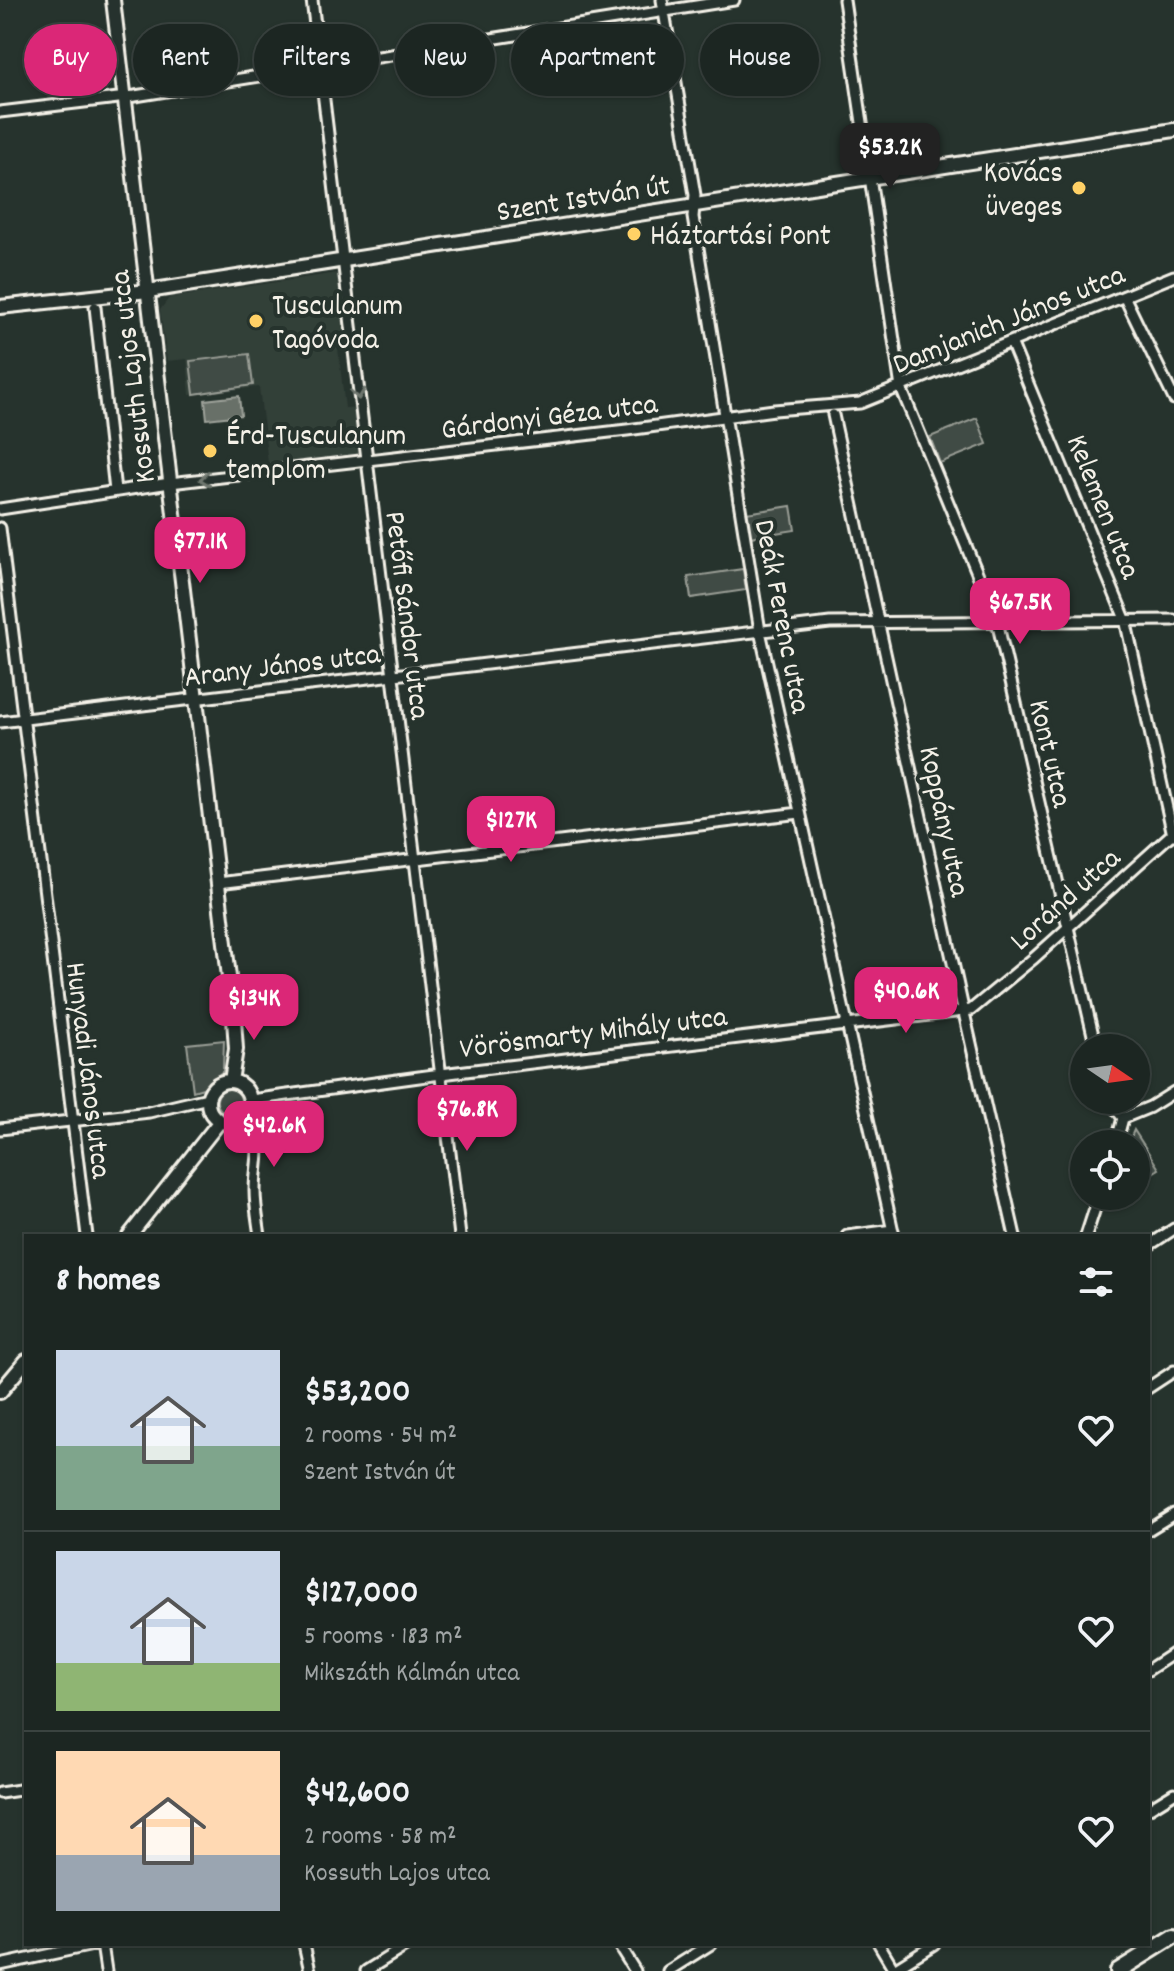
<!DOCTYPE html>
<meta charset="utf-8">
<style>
body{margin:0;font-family:Dekko,sans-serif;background:#252e2a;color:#f1f3f6;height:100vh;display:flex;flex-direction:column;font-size:30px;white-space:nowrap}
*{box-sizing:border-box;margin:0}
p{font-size:26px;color:#a0a5a5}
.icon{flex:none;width:44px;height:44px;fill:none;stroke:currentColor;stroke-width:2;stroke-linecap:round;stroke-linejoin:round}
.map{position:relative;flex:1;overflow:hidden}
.panel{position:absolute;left:24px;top:1234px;width:1126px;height:712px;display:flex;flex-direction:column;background:#1c2622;border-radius:0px;box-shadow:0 2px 6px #0004,0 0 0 2px #3a4340}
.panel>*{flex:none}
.top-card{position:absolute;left:24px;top:24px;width:1126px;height:72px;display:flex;gap:16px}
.needle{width:52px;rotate:103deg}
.fabs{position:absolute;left:1070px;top:1034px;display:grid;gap:16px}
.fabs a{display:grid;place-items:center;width:80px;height:80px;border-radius:50%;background:#1c2622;box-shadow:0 2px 6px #0004,0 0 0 2px #3a4340;font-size:40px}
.price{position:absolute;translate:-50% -68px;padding:0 18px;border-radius:16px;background:#db2777;color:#fff;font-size:26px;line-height:52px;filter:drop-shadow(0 2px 4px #0008)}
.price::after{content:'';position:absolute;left:50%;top:48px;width:24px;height:18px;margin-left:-12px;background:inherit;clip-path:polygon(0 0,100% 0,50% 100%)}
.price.on{background:#222;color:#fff}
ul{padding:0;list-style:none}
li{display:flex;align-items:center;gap:24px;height:200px;padding:0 32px}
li+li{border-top:2px solid #3a4340}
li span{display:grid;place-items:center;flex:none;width:224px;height:160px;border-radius:0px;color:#555}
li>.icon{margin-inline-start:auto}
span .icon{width:96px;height:96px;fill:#fffc;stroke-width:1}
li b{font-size:34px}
h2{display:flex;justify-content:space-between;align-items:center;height:96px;padding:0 32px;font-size:34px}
.pill{padding:0 28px;border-radius:36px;background:#1c2622;box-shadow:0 2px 6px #0004,0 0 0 2px #3a4340;font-size:28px;line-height:72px}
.pill.on{background:#db2777;color:#fff}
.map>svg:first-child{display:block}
.built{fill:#333f39}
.green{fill:#414b45;stroke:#9a9e96;stroke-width:2}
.water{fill:#676f68;stroke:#9fa39b;stroke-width:2}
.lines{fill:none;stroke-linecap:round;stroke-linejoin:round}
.minor-casing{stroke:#f4f1e8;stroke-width:15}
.tertiary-casing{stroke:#f4f1e8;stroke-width:18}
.secondary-casing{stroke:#f4f1e8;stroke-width:20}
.minor{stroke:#26332d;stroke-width:9}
.tertiary{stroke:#26332d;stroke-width:12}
.secondary{stroke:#26332d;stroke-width:14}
.oneway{stroke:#6e766e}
.poi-dot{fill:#ffd166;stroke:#26332d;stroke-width:3}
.labels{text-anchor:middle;stroke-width:8;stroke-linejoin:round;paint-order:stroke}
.poi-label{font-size:30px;fill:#f4f1e8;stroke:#26332d;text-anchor:start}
.street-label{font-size:30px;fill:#f4f1e8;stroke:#26332d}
</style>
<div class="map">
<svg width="1174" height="1971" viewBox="0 0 1174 1971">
<rect width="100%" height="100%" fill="#26332d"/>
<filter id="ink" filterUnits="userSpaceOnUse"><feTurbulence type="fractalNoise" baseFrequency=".0125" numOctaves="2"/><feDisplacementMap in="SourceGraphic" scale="16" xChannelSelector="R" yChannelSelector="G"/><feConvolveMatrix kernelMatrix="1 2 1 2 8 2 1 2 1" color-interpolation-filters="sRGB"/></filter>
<g filter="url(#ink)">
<path class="built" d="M 344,272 L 353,346 L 338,348 L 345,408 L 360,407 L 366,461 L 269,471 L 259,387 L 190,395 L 187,359 L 167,361 L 160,310 L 169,298 Z"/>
<path class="green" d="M 249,354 L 253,385 L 194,394 L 190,361 Z
M 977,418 L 987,444 L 940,463 L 930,437 Z
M 791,506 L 795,530 L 750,537 L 746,513 Z
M 743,569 L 746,590 L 691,598 L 688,577 Z
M 224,1040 L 223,1071 L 203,1088 L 193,1091 L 187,1044 Z
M217 1101a12 12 0 1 1 24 0a12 12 0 1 1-24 0Z
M 282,1105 L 286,1146 L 266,1149 L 258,1109 Z
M 1134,1130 L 1159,1169 L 1136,1183 L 1136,1144 L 1128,1144 Z"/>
<path class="water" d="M 239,396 L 241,415 L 207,419 L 205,400 Z"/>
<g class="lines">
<defs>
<path id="minor" d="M 312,0 L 460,1236
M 662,0 L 695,195 L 693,217 L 760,631 L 894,1236
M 844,0 L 901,388 L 997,621 L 1096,1048
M 0,112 L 135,96 L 734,0
M 1124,296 L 1174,399
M 95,307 L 115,491
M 1011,342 L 1125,619 L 1173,835
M 833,415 L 962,1004 L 1015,1236
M 0,509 L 170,483 L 627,430 L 774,410 L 860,403 L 1174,276
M 0,528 L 87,1236
M 0,722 L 830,623 L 1174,620
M 218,883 L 800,813
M 251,1100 L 441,1074 L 971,1010 L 1034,958 L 1174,832
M 1109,1100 L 1123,1118
M 246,1116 C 266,1146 255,1159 255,1191 C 255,1206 258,1221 260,1236
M 1123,1118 L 1150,1107 L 1174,1092
M 0,1129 L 149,1112 L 208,1098
M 1116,1144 L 1123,1118
M 847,1236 L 893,1230
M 1086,1236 L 1099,1196
M 1148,1246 L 1174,1229
M 1148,1388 L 1174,1371
M 1148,1530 L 1174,1514
M 1148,1670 L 1174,1653
M 0,1793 L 26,1789
M 1148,1809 L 1174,1793
M 102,1944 L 106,1971
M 304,1944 L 310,1971
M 618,1944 L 635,1971
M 879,1944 L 895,1971
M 0,1965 L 98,1944
M 366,1971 L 409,1944
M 668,1971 L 711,1944
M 891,1971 L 934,1944"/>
<path id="tertiary" d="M 113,0 L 234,1019 L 236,1049 L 231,1081
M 0,307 L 148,291 L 1174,130
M208 1102a21 21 0 1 1 42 0a21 21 0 1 1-42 0Z
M 129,1236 L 220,1121
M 0,1392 L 26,1361"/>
<path id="secondary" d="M 1118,1971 L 1174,1936"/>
</defs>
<use href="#minor" class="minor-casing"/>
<use href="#tertiary" class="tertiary-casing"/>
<use href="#secondary" class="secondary-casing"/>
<use href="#minor" class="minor"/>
<use href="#tertiary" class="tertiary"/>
<use href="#secondary" class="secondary"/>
</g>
<defs><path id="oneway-chevron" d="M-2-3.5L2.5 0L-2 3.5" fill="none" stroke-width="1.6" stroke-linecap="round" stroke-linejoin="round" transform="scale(2)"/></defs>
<g class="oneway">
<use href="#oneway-chevron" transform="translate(358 394) rotate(83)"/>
<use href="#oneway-chevron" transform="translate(205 479) rotate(174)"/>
</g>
</g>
<g class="poi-dot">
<circle cx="1079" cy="188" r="8"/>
<circle cx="634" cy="234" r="8"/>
<circle cx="256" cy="321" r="8"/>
<circle cx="210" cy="451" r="8"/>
</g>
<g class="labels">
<g class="poi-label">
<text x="1063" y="181" text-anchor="end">Kovács<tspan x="1063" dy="34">üveges</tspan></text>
<text x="650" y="244">Háztartási Pont</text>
<text x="272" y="314">Tusculanum<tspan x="272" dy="34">Tagóvoda</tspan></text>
<text x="226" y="444">Érd-Tusculanum<tspan x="226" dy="34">templom</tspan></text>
</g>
<g class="street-label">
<text transform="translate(583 197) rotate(-9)" y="10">Szent István út</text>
<text transform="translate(1008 318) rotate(-22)" y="10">Damjanich János utca</text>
<text transform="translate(131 377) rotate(-97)" y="10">Kossuth Lajos utca</text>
<text transform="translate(549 415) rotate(-7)" y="10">Gárdonyi Géza utca</text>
<text transform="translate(1105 506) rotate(68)" y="10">Kelemen utca</text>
<text transform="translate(409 615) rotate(83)" y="10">Petőfi Sándor utca</text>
<text transform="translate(784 616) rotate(79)" y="10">Deák Ferenc utca</text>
<text transform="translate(282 664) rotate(-7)" y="10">Arany János utca</text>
<text transform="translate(1052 753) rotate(77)" y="10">Kont utca</text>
<text transform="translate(946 821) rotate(78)" y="10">Koppány utca</text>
<text transform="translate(1064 898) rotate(-42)" y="10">Loránd utca</text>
<text transform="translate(593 1031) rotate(-7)" y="10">Vörösmarty Mihály utca</text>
<text transform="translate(90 1070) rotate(83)" y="10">Hunyadi János utca</text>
</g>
</g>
</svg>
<div class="fabs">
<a><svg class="needle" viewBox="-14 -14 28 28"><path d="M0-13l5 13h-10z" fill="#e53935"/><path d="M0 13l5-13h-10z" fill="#a0a5a5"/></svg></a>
<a><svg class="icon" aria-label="locate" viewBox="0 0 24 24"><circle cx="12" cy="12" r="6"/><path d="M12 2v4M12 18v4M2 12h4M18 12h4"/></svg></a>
</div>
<b class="price on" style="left:890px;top:191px">$53.2K</b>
<b class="price" style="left:200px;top:585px">$77.1K</b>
<b class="price" style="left:1020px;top:646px">$67.5K</b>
<b class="price" style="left:511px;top:864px">$127K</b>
<b class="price" style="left:906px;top:1035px">$40.6K</b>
<b class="price" style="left:254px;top:1042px">$134K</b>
<b class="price" style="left:467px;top:1153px">$76.8K</b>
<b class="price" style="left:274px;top:1169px">$42.6K</b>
<div class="top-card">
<a class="pill on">Buy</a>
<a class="pill">Rent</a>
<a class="pill">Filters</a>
<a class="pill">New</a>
<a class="pill">Apartment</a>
<a class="pill">House</a>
</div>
<section class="panel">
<h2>8 homes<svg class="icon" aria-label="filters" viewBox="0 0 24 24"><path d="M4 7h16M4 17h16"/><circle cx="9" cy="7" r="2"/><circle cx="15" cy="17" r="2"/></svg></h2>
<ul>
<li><span style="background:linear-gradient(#c9d6e8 60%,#7fa58c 0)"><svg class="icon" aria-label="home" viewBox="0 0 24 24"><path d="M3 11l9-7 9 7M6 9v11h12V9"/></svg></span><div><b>$53,200</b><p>2 rooms · 54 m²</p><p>Szent István út</p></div><svg class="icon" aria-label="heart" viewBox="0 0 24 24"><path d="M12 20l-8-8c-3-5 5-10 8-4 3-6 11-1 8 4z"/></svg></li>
<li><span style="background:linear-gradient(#c9d6e8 70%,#8fb573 0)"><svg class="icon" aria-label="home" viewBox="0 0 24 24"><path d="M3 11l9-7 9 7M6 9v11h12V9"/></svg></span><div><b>$127,000</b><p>5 rooms · 183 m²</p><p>Mikszáth Kálmán utca</p></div><svg class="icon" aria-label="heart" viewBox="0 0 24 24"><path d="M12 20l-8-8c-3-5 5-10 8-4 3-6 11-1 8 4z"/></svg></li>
<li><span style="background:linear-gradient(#ffd9b3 65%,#9aa5b1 0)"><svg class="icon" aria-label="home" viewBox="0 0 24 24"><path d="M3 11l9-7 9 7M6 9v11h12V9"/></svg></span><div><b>$42,600</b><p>2 rooms · 58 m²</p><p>Kossuth Lajos utca</p></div><svg class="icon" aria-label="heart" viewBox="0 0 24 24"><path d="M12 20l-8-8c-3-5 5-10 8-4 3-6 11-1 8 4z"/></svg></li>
</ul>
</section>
</div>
